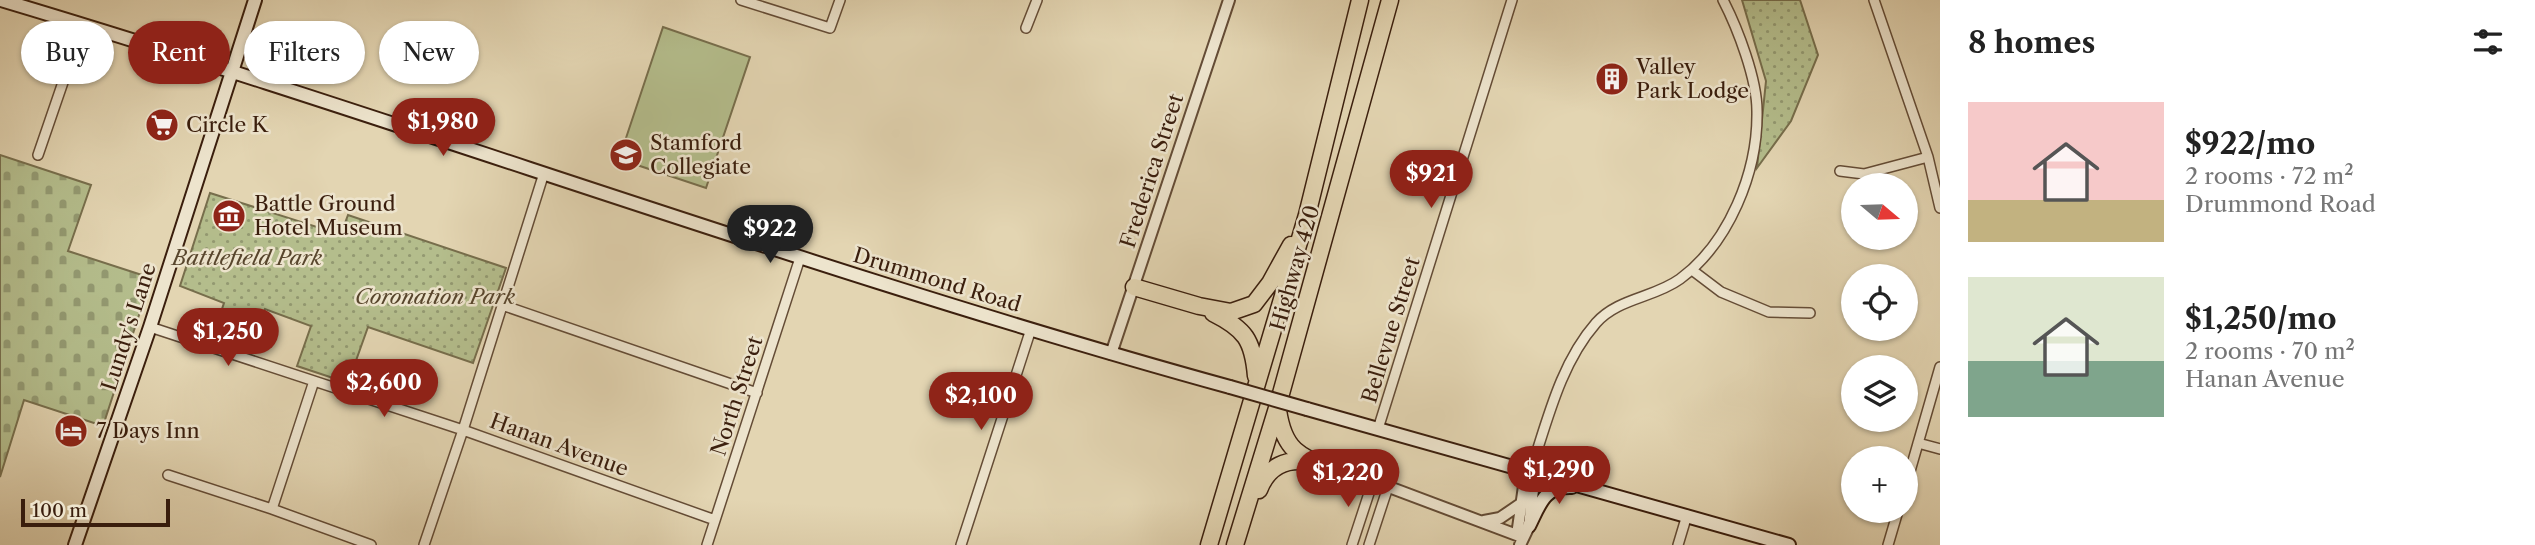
<!DOCTYPE html>
<meta charset="utf-8">
<style>
body{margin:0;font-family:"Libre Caslon Text",serif;background:#f2f2f2;color:#222;height:100vh;display:flex;flex-direction:column;font-size:26px;white-space:nowrap}
*{box-sizing:border-box;margin:0}
p{font-size:23px;color:#767676}
.icon{flex:none;width:38px;height:38px;fill:none;stroke:currentColor;stroke-width:2;stroke-linecap:round;stroke-linejoin:round}
.map{position:relative;flex:1;overflow:hidden}
.side{display:flex;flex-direction:column;background:#fff;width:595px}
.side>*{flex:none}
.top-card{position:absolute;left:21px;top:21px;width:665px;height:63px;display:flex;gap:14px}
.needle{width:46px;rotate:109deg}
.buttons{position:absolute;left:1841px;top:173px;display:grid;gap:14px}
.buttons a{display:grid;place-items:center;width:77px;height:77px;border-radius:50%;background:#fff;box-shadow:0 2px 5px #0004;font-size:35px}
.scale{position:absolute;left:21px;bottom:18px;width:149px;box-sizing:border-box;padding-left:7px;border:4px solid #3a1e0d;border-top:0;font-size:19px;line-height:24px;white-space:nowrap;color:#3a1e0d;-webkit-text-stroke:5px #ede4cd;paint-order:stroke}
.price{position:absolute;translate:-50% -60px;padding:0 16px;border-radius:24px;background:#8f2418;color:#fff;font-size:23px;line-height:46px;filter:drop-shadow(0 2px 4px #0008)}
.price::after{content:'';position:absolute;left:50%;top:42px;width:21px;height:16px;margin-left:-10px;background:inherit;clip-path:polygon(0 0,100% 0,50% 100%)}
.price.current{background:#222;color:#fff}
ul{padding:0;list-style:none}
li{display:flex;align-items:center;gap:21px;height:175px;padding:0 28px}
li span{display:grid;place-items:center;flex:none;width:196px;height:140px;border-radius:0px;color:#555}
li>.icon{margin-inline-start:auto}
span .icon{width:84px;height:84px;fill:#fffc;stroke-width:1}
li b{font-size:30px}
h2{display:flex;justify-content:space-between;align-items:center;height:84px;padding:0 28px;font-size:30px}
.chip{padding:0 24px;border-radius:32px;background:#fff;box-shadow:0 2px 5px #0004;font-size:24px;line-height:63px}
.chip.current{background:#8f2418;color:#fff}
main{display:flex;flex:1;min-height:0}
.map>svg:first-child{display:block}
.grass{fill:url(#grass-dots);stroke:#776e4c;stroke-width:2}
.cemetery{fill:url(#cemetery-stones);stroke:#776e4c;stroke-width:2}
.garden{fill:#b4bd8c;stroke:#776e4c;stroke-width:2}
.lines{fill:none;stroke-linecap:round;stroke-linejoin:round}
.minor-casing{stroke:#644c36;stroke-width:12}
.tertiary-casing{stroke:#644c36;stroke-width:14}
.secondary-casing{stroke:#3a1e0d;stroke-width:16}
.motorway-casing{stroke:#3a1e0d;stroke-width:19}
.minor{stroke:#ede4cd;stroke-width:9}
.tertiary{stroke:#ede4cd;stroke-width:10}
.secondary{stroke:#ede4cd;stroke-width:12}
.motorway{stroke:#e3d5b2;stroke-width:16}
.secondary-bridge-casing{stroke:#3a1e0d;stroke-width:16;stroke-linecap:butt}
.secondary-bridge{stroke:#ede4cd;stroke-width:12}
.labels{text-anchor:middle;stroke-width:5;stroke-linejoin:round;paint-order:stroke}
.poi-label{font-size:21px;fill:#3a1e0d;stroke:#ede4cd;text-anchor:start}
.street-label{font-size:21px;fill:#3a1e0d;stroke:#ede4cd}
.park-label{font-size:21px;font-style:italic;fill:#58462d;stroke:#ede4cd}
</style>
<main>
<div class="map">
<svg width="1940" height="545" viewBox="0 0 1940 545">
<defs>
<pattern id="grass-dots" width="8" height="8" patternUnits="userSpaceOnUse" patternTransform="scale(1.75)"><rect width="8" height="8" fill="#b4bd8c"/><path d="M2 2h.1M6 6h.1" fill="none" stroke="#939971" stroke-width="1.8" stroke-linecap="round"/></pattern>
<pattern id="cemetery-stones" width="16" height="16" patternUnits="userSpaceOnUse" patternTransform="scale(1.75)"><rect width="16" height="16" fill="#b4bd8c"/><path d="M2 7V4a2 2 0 0 1 4 0v3zM10 15v-3a2 2 0 0 1 4 0v3z" fill="#939971"/></pattern>
</defs>
<rect width="100%" height="100%" fill="#e3d5b2"/>
<filter id="stains"><feTurbulence type="fractalNoise" baseFrequency=".00286" numOctaves="4"/><feColorMatrix values="0 0 0 0 .2 0 0 0 0 .09 0 0 0 0 .02 0 0 0 .5 -.17"/></filter>
<radialGradient id="worn" r=".72"><stop offset=".6" stop-color="#630" stop-opacity="0"/><stop offset="1" stop-color="#630" stop-opacity=".3"/></radialGradient>
<path class="grass" d="M 1742,0 L 1800,0 L 1818,55 L 1791,121 L 1757,168 L 1766,81 Z
M 210,193 L 323,229 L 345,223 L 348,215 L 506,268 L 473,363 L 368,327 L 348,383 L 297,366 L 311,326 L 265,309 L 250,351 L 212,338 L 224,303 L 180,286 Z"/>
<path class="cemetery" d="M 0,155 L 91,185 L 68,251 L 151,278 L 103,426 L 24,400 L 0,477 Z"/>
<path class="garden" d="M 663,27 L 750,57 L 706,188 L 619,159 Z"/>
<g class="lines">
<defs>
<path id="minor" d="M 741,0 L 830,28 L 840,0
M 1874,0 L 1928,157 L 1940,208
M 1026,28 L 1037,0
M 38,155 L 83,24
M 1840,171 L 1864,174 L 1928,157
M 1692,270 L 1721,292 L 1769,312 L 1810,313
M 502,305 L 757,393
M 150,327 L 463,430 L 715,520
M 1378,429 L 1512,0
M 1918,443 L 1940,449
M 1530,473 C 1547,422 1560,364 1596,323 C 1618,298 1654,298 1680,279 C 1729,243 1758,172 1757,111 C 1757,79 1738,29 1723,0
M 168,475 L 272,509 L 371,545
M 1906,485 L 1940,367
M 272,509 L 314,381
M 424,545 L 463,430 L 544,173
M 707,545 L 800,258
M 961,545 L 1031,329
M 1352,545 L 1373,481
M 1369,545 L 1388,487
M 1678,545 L 1687,515
M 1888,545 L 1898,511"/>
<path id="tertiary" d="M 1111,354 L 1229,0
M 1373,481 L 1522,537
M 1484,521 L 1500,518 L 1522,503
M 1522,537 L 1518,528 L 1525,479 L 1530,473
M 1520,545 L 1529,526 L 1534,481 L 1530,473"/>
<path id="secondary" d="M 1,0 C 413,123 816,273 1230,387
M 1307,409 L 1789,545
M 1529,526 C 1540,504 1544,486 1572,487
M 75,545 L 150,327 L 255,0"/>
<path id="motorway" d="M 1134,287 L 1199,306 L 1231,312 L 1254,304 L 1270,283 L 1291,245
M 1213,313 C 1245,329 1253,340 1256,376
M 1278,410 C 1280,424 1284,440 1295,450 C 1313,466 1350,474 1373,481
M 1259,490 C 1268,466 1286,458 1310,462
M 1209,545 L 1307,215 L 1360,0
M 1235,545 L 1277,408 L 1390,0"/>
</defs>
<use href="#minor" class="minor-casing"/>
<use href="#tertiary" class="tertiary-casing"/>
<use href="#secondary" class="secondary-casing"/>
<use href="#motorway" class="motorway-casing"/>
<use href="#minor" class="minor"/>
<use href="#tertiary" class="tertiary"/>
<use href="#secondary" class="secondary"/>
<use href="#motorway" class="motorway"/>
<defs>
<path id="secondary-bridge" d="M 1230,387 L 1307,409"/>
</defs>
<use href="#secondary-bridge" class="secondary-bridge-casing"/>
<use href="#secondary-bridge" class="secondary-bridge"/>
</g>
<defs>
<symbol id="building-disc" viewBox="-11 -11 22 22"><circle r="9.5" fill="#8f2418" stroke="#ede4cd"/><path d="M-4-6H4V6H1V3H-1V6H-4ZM-2.5-4.3h1.7v1.8h-1.7ZM.8-4.3h1.7v1.8H.8ZM-2.5-1h1.7V.8h-1.7ZM.8-1h1.7V.8H.8Z" fill="#fff"/></symbol>
<symbol id="supermarket-disc" viewBox="-11 -11 22 22"><circle r="9.5" fill="#8f2418" stroke="#ede4cd"/><path d="M-6-5.5h2.5l.6 2H6L4.5 2H-2.5L-4.4-4H-6ZM-1.5 3.2a1.3 1.3 0 1 0 .1 0ZM3 3.2a1.3 1.3 0 1 0 .1 0Z" fill="#fff"/></symbol>
<symbol id="school-disc" viewBox="-11 -11 22 22"><circle r="9.5" fill="#8f2418" stroke="#ede4cd"/><path d="M0-5L7-2L0 1L-7-2ZM-4 1L0 2.5L4 1V4Q0 6-4 4Z" fill="#fff"/></symbol>
<symbol id="museum-disc" viewBox="-11 -11 22 22"><circle r="9.5" fill="#8f2418" stroke="#ede4cd"/><path d="M0-6L6-3V-2H-6V-3ZM-5-1h2V3h-2ZM-1-1h2V3h-2ZM3-1h2V3H3ZM-6 4H6V6H-6Z" fill="#fff"/></symbol>
<symbol id="hotel-disc" viewBox="-11 -11 22 22"><circle r="9.5" fill="#8f2418" stroke="#ede4cd"/><path d="M-6-4.5h1.5V1H6V5H4.5V3h-9V5H-6ZM-4 0a1.8 1.8 0 1 1 3.6 0ZM.5 0V-2.5h3Q6-2.5 6 0Z" fill="#fff"/></symbol>
</defs>
<g fill-rule="evenodd">
<use href="#building-disc" x="1593" y="60" width="38" height="38"/>
<use href="#supermarket-disc" x="143" y="106" width="38" height="38"/>
<use href="#school-disc" x="607" y="136" width="38" height="38"/>
<use href="#museum-disc" x="210" y="197" width="38" height="38"/>
<use href="#hotel-disc" x="52" y="412" width="38" height="38"/>
</g>
<g class="labels">
<g class="poi-label">
<text x="1636" y="74">Valley<tspan x="1636" dy="24">Park Lodge</tspan></text>
<text x="186" y="132">Circle K</text>
<text x="650" y="150">Stamford<tspan x="650" dy="24">Collegiate</tspan></text>
<text x="254" y="211">Battle Ground<tspan x="254" dy="24">Hotel Museum</tspan></text>
<text x="96" y="438">7 Days Inn</text>
</g>
<g class="street-label">
<text transform="translate(1152 171) rotate(-72)" y="7">Frederica Street</text>
<text transform="translate(1295 268) rotate(-74)" y="7">Highway 420</text>
<text transform="translate(937 280) rotate(17)" y="7">Drummond Road</text>
<text transform="translate(129 327) rotate(-72)" y="7">Lundy's Lane</text>
<text transform="translate(1391 330) rotate(-73)" y="7">Bellevue Street</text>
<text transform="translate(737 396) rotate(-72)" y="7">North Street</text>
<text transform="translate(559 445) rotate(20)" y="7">Hanan Avenue</text>
</g>
<g class="park-label">
<text x="247" y="265">Battlefield Park</text>
<text x="435" y="304">Coronation Park</text>
</g>
</g>
<rect width="100%" height="100%" filter="url(#stains)"/>
<rect width="100%" height="100%" fill="url(#worn)"/>
</svg>
<div class="buttons">
<a><svg class="needle" viewBox="-14 -14 28 28"><path d="M0-13l5 13h-10z" fill="#e53935"/><path d="M0 13l5-13h-10z" fill="#767676"/></svg></a>
<a><svg class="icon" aria-label="locate" viewBox="0 0 24 24"><circle cx="12" cy="12" r="6"/><path d="M12 2v4M12 18v4M2 12h4M18 12h4"/></svg></a>
<a><svg class="icon" aria-label="layers" viewBox="0 0 24 24"><path d="M12 4l9 5-9 5-9-5zM3 14l9 5 9-5"/></svg></a>
<a>+</a>
</div>
<div class="scale">100 m</div>
<b class="price" style="left:443px;top:158px">$1,980</b>
<b class="price" style="left:1431px;top:210px">$921</b>
<b class="price current" style="left:770px;top:265px">$922</b>
<b class="price" style="left:228px;top:368px">$1,250</b>
<b class="price" style="left:384px;top:419px">$2,600</b>
<b class="price" style="left:981px;top:432px">$2,100</b>
<b class="price" style="left:1559px;top:506px">$1,290</b>
<b class="price" style="left:1348px;top:509px">$1,220</b>
<div class="top-card">
<a class="chip">Buy</a>
<a class="chip current">Rent</a>
<a class="chip">Filters</a>
<a class="chip">New</a>
</div>
</div>
<section class="side">
<h2>8 homes<svg class="icon" aria-label="filters" viewBox="0 0 24 24"><path d="M4 7h16M4 17h16"/><circle cx="9" cy="7" r="2"/><circle cx="15" cy="17" r="2"/></svg></h2>
<ul>
<li><span style="background:linear-gradient(#f6c9c9 70%,#c2b280 0)"><svg class="icon" aria-label="home" viewBox="0 0 24 24"><path d="M3 11l9-7 9 7M6 9v11h12V9"/></svg></span><div><b>$922/mo</b><p>2 rooms · 72 m²</p><p>Drummond Road</p></div></li>
<li><span style="background:linear-gradient(#dfe7d0 60%,#7fa58c 0)"><svg class="icon" aria-label="home" viewBox="0 0 24 24"><path d="M3 11l9-7 9 7M6 9v11h12V9"/></svg></span><div><b>$1,250/mo</b><p>2 rooms · 70 m²</p><p>Hanan Avenue</p></div></li>
</ul>
</section>
</main>
